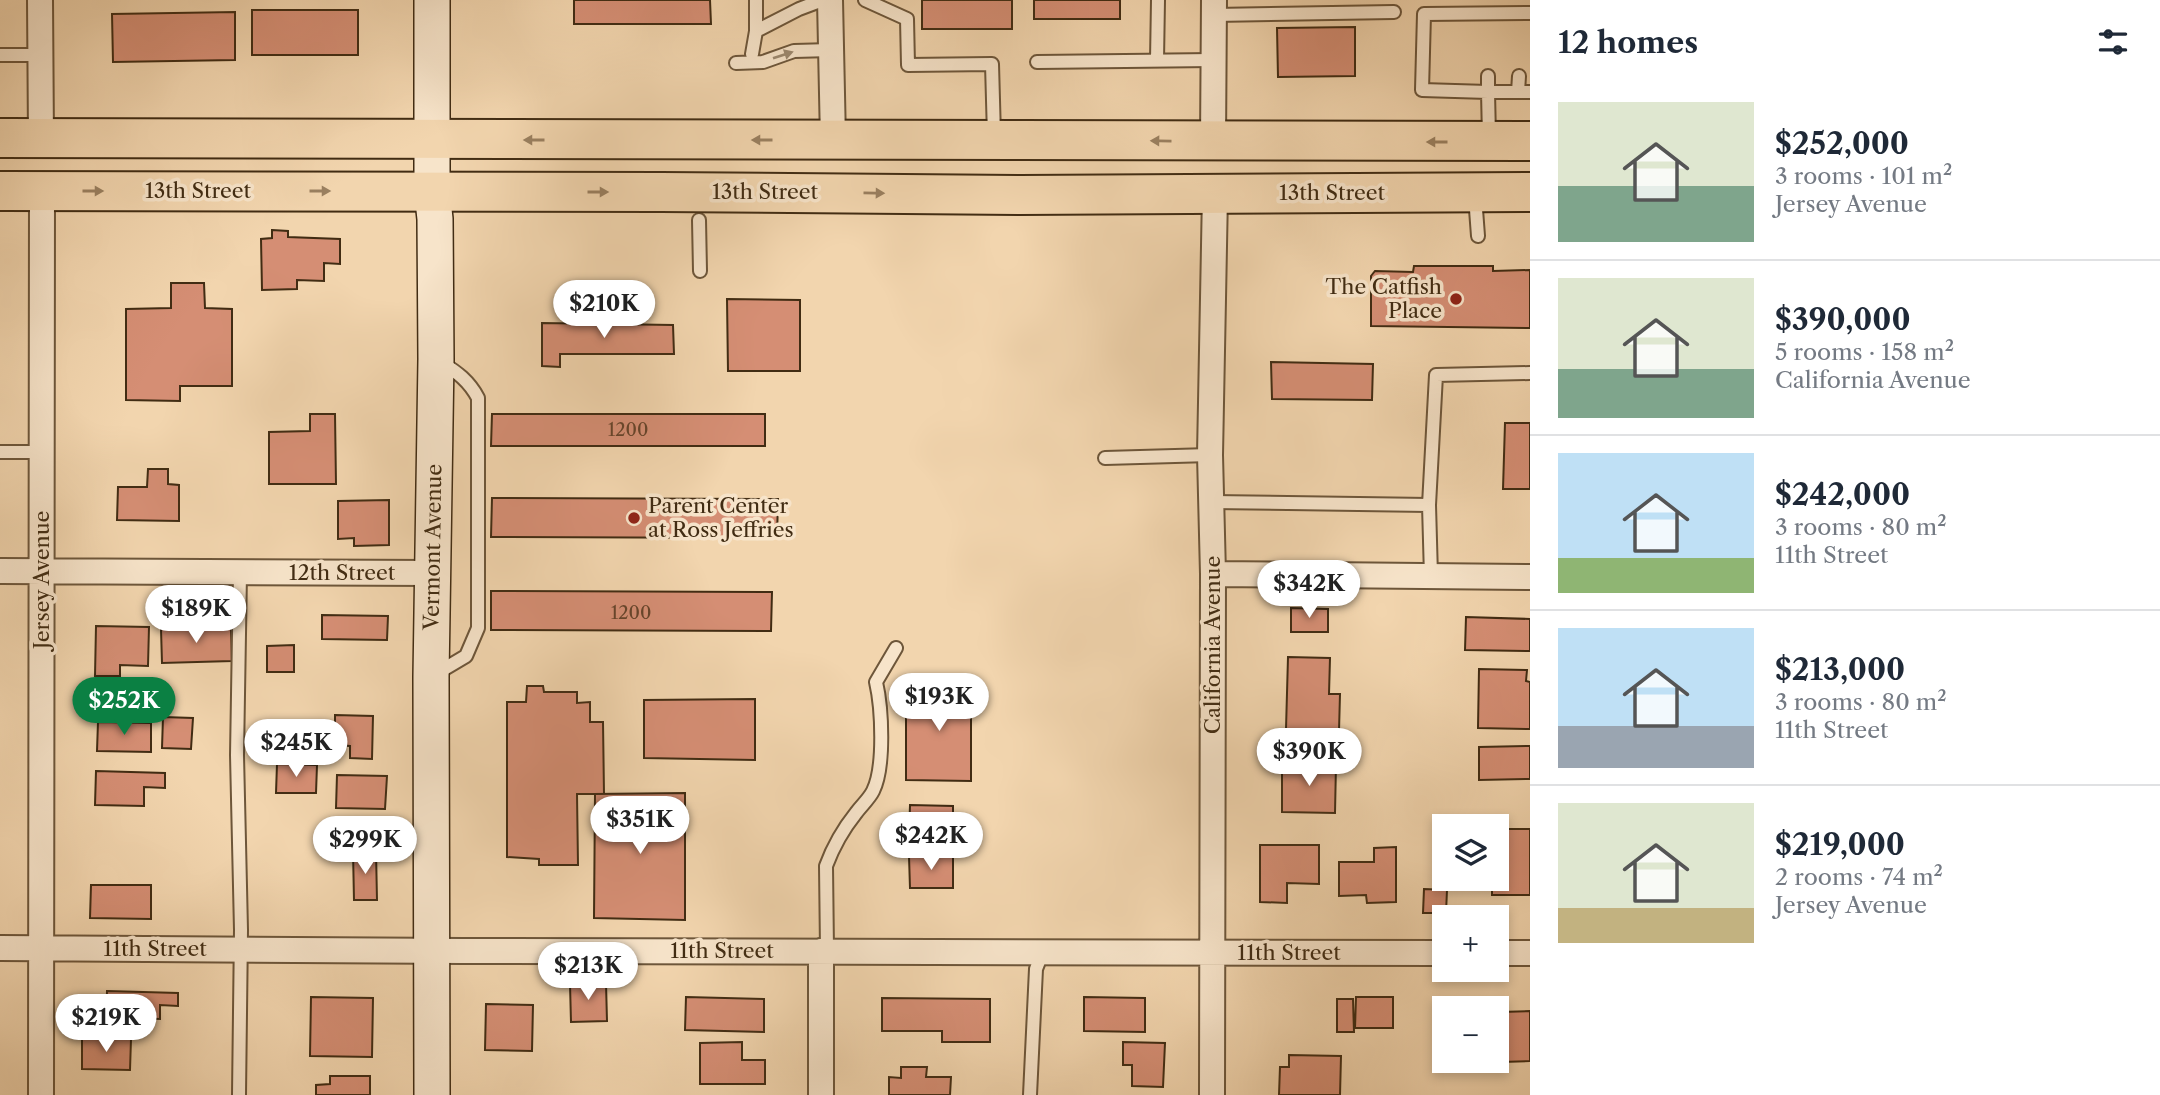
<!DOCTYPE html>
<meta charset="utf-8">
<style>
body{margin:0;font-family:"Libre Caslon Text",serif;background:#f2f2f3;color:#1f2937;height:100vh;display:flex;flex-direction:column;font-size:26px;white-space:nowrap}
*{box-sizing:border-box;margin:0}
p{font-size:23px;color:#747a83}
.icon{flex:none;width:38px;height:38px;fill:none;stroke:currentColor;stroke-width:2;stroke-linecap:round;stroke-linejoin:round}
.map{position:relative;flex:1;overflow:hidden}
.side{display:flex;flex-direction:column;background:#fff;width:630px}
.side>*{flex:none}
.controls{position:absolute;left:1432px;top:814px;display:grid;gap:14px}
.controls a{display:grid;place-items:center;width:77px;height:77px;border-radius:0px;background:#fff;box-shadow:0 4px 10px #0003;font-size:35px}
.price{position:absolute;translate:-50% -60px;padding:0 16px;border-radius:24px;background:#fff;color:#222;font-size:23px;line-height:46px;filter:drop-shadow(0 2px 4px #0008)}
.price::after{content:'';position:absolute;left:50%;top:42px;width:21px;height:16px;margin-left:-10px;background:inherit;clip-path:polygon(0 0,100% 0,50% 100%)}
.price.selected{background:#0b8043;color:#fff}
ul{padding:0;list-style:none}
li{display:flex;align-items:center;gap:21px;height:175px;padding:0 28px}
li+li{border-top:2px solid #e0e1e3}
li span{display:grid;place-items:center;flex:none;width:196px;height:140px;border-radius:0px;color:#555}
li>.icon{margin-inline-start:auto}
span .icon{width:84px;height:84px;fill:#fffc;stroke-width:1}
li b{font-size:30px}
h2{display:flex;justify-content:space-between;align-items:center;height:84px;padding:0 28px;font-size:30px}
main{display:flex;flex:1;min-height:0}
.map>svg:first-child{display:block}
.building{fill:#d58e74;stroke:#412c13;stroke-width:2}
.lines{fill:none;stroke-linecap:round;stroke-linejoin:round}
.lane-casing{stroke:#6d563a;stroke-width:16}
.street-casing{stroke:#6d563a;stroke-width:28}
.secondary-casing{stroke:#412c13;stroke-width:38}
.highway-casing{stroke:#412c13;stroke-width:42}
.lane{stroke:#f7e4ca;stroke-width:12}
.street{stroke:#f7e4ca;stroke-width:24}
.secondary{stroke:#f7e4ca;stroke-width:35}
.highway{stroke:#f2d5ae;stroke-width:38}
.oneway{fill:#9c886e}
.oneway2{fill:#9a8060}
.poi-dot{fill:#8f2418;stroke:#f7e4ca;stroke-width:2.5}
.labels{text-anchor:middle;stroke-width:7;stroke-linejoin:round;paint-order:stroke}
.number-label{font-size:18px;fill:#66442b}
.street-label{font-size:21px;fill:#412c13;stroke:#f7e4ca}
.poi-label{font-size:21px;fill:#412c13;stroke:#f7e4ca;text-anchor:end}
</style>
<main>
<div class="map">
<svg width="1530" height="1095" viewBox="0 0 1530 1095">
<rect width="100%" height="100%" fill="#f2d5ae"/>
<filter id="stains"><feTurbulence type="fractalNoise" baseFrequency=".00286" numOctaves="4"/><feColorMatrix values="0 0 0 0 .2 0 0 0 0 .09 0 0 0 0 .02 0 0 0 .5 -.17"/></filter>
<radialGradient id="worn" r=".72"><stop offset=".6" stop-color="#630" stop-opacity="0"/><stop offset="1" stop-color="#630" stop-opacity=".3"/></radialGradient>
<path class="building" d="M 574,0 L 710,0 L 711,24 L 574,24 Z
M 922,0 L 1012,0 L 1012,29 L 922,29 Z
M 1034,0 L 1120,0 L 1120,19 L 1034,19 Z
M 252,10 L 358,10 L 358,55 L 252,55 Z
M 235,12 L 235,60 L 113,62 L 112,14 Z
M 1355,27 L 1355,76 L 1278,77 L 1277,28 Z
M 272,230 L 288,231 L 288,237 L 340,239 L 340,264 L 324,263 L 324,281 L 297,280 L 297,289 L 262,290 L 261,239 L 272,238 Z
M 1414,266 L 1493,266 L 1493,271 L 1530,270 L 1530,328 L 1371,326 L 1371,276 L 1375,271 L 1413,272 Z
M 171,283 L 204,283 L 205,308 L 232,309 L 232,386 L 180,386 L 180,401 L 126,400 L 126,309 L 171,308 Z
M 727,299 L 800,300 L 800,371 L 728,371 Z
M 542,323 L 673,325 L 674,354 L 560,354 L 560,367 L 542,366 Z
M 1271,362 L 1373,364 L 1372,400 L 1272,399 Z
M 310,414 L 335,414 L 336,484 L 269,484 L 269,432 L 310,431 Z
M 492,414 L 765,414 L 765,446 L 491,446 Z
M 1505,423 L 1530,423 L 1530,489 L 1503,489 Z
M 148,469 L 168,469 L 168,484 L 179,485 L 179,521 L 117,520 L 118,487 L 147,487 Z
M 492,498 L 778,499 L 777,538 L 491,537 Z
M 389,500 L 389,545 L 354,546 L 354,538 L 338,539 L 338,501 Z
M 491,591 L 772,592 L 771,631 L 491,630 Z
M 1291,608 L 1328,609 L 1328,632 L 1291,632 Z
M 322,615 L 388,616 L 387,640 L 322,639 Z
M 1466,617 L 1530,619 L 1530,651 L 1465,650 Z
M 96,626 L 149,627 L 148,666 L 120,665 L 120,676 L 95,676 Z
M 231,627 L 232,661 L 162,663 L 161,629 Z
M 294,645 L 294,672 L 267,672 L 267,646 Z
M 1288,657 L 1330,658 L 1329,694 L 1340,694 L 1339,731 L 1286,729 Z
M 1479,669 L 1527,670 L 1526,681 L 1530,682 L 1530,729 L 1478,728 Z
M 971,685 L 971,781 L 906,780 L 906,687 Z
M 527,686 L 543,686 L 544,692 L 577,692 L 577,703 L 590,702 L 590,722 L 603,722 L 604,794 L 577,794 L 578,865 L 539,865 L 539,859 L 507,857 L 507,702 L 526,702 Z
M 755,699 L 755,760 L 644,758 L 644,700 Z
M 335,715 L 373,716 L 372,759 L 350,758 L 350,746 L 335,745 Z
M 163,717 L 193,718 L 191,749 L 162,748 Z
M 98,722 L 151,723 L 151,752 L 97,751 Z
M 1530,746 L 1530,779 L 1479,780 L 1479,747 Z
M 1282,763 L 1336,764 L 1335,813 L 1282,812 Z
M 277,764 L 317,765 L 316,793 L 276,793 Z
M 96,771 L 165,773 L 165,788 L 144,787 L 144,806 L 95,805 Z
M 337,775 L 387,776 L 385,809 L 336,808 Z
M 685,793 L 685,920 L 594,918 L 595,794 Z
M 910,805 L 953,806 L 953,838 L 909,836 Z
M 1496,829 L 1530,829 L 1530,895 L 1492,895 L 1492,878 L 1496,878 Z
M 1260,845 L 1319,845 L 1319,884 L 1287,883 L 1287,903 L 1260,902 Z
M 1396,847 L 1396,902 L 1367,903 L 1366,895 L 1339,896 L 1339,862 L 1374,862 L 1374,848 Z
M 353,851 L 376,851 L 377,900 L 354,900 Z
M 909,856 L 953,856 L 953,888 L 910,888 Z
M 91,885 L 151,885 L 151,919 L 90,918 Z
M 1424,889 L 1447,890 L 1446,913 L 1423,913 Z
M 606,983 L 607,1021 L 571,1022 L 570,984 Z
M 107,991 L 178,993 L 178,1006 L 160,1005 L 160,1019 L 133,1018 L 133,1027 L 106,1027 Z
M 311,997 L 373,998 L 372,1057 L 310,1056 Z
M 686,997 L 764,999 L 764,1032 L 685,1030 Z
M 1084,997 L 1145,998 L 1145,1032 L 1084,1031 Z
M 1356,997 L 1393,997 L 1393,1028 L 1355,1028 Z
M 882,998 L 990,999 L 990,1042 L 942,1042 L 942,1031 L 882,1031 Z
M 1337,999 L 1353,999 L 1354,1032 L 1337,1032 Z
M 486,1004 L 533,1005 L 532,1051 L 485,1050 Z
M 1438,1010 L 1444,1010 L 1444,1060 L 1480,1060 L 1480,1066 L 1438,1065 Z
M 1530,1011 L 1530,1061 L 1502,1062 L 1501,1012 Z
M 82,1038 L 131,1039 L 130,1070 L 82,1069 Z
M 742,1042 L 742,1060 L 765,1060 L 765,1084 L 700,1084 L 700,1043 Z
M 1123,1042 L 1165,1043 L 1163,1087 L 1132,1086 L 1132,1065 L 1123,1065 Z
M 1289,1055 L 1341,1056 L 1340,1095 L 1279,1095 L 1280,1067 L 1289,1067 Z
M 901,1067 L 927,1067 L 926,1077 L 951,1077 L 950,1095 L 889,1095 L 889,1077 L 901,1078 Z
M 330,1076 L 370,1076 L 370,1095 L 316,1095 L 316,1085 L 330,1084 Z"/>
<g class="lines">
<defs>
<path id="lane" d="M 865,0 L 907,19 L 908,65 L 992,64 L 994,136
M 1214,15 L 1394,12
M 756,31 L 799,9 L 823,0
M 752,54 L 756,31 L 756,0
M 0,55 L 41,55
M 1157,60 L 1158,0
M 1037,62 L 1213,60
M 736,63 L 763,62 L 794,51 L 831,50
M 1488,76 L 1488,92 L 1530,92
M 1518,92 L 1519,76
M 1489,137 L 1488,92 L 1422,90 L 1424,14 L 1530,13
M 1475,196 L 1478,236
M 699,220 L 700,271
M 0,452 L 42,452
M 1105,458 L 1210,455
M 1212,502 L 1429,505
M 1431,576 L 1429,505 L 1436,375 L 1530,373
M 434,675 L 466,656 L 478,628 L 478,398 C 469,381 457,372 442,363
M 827,950 L 826,866 C 833,847 844,828 856,813 C 861,806 869,799 873,791 C 885,767 882,708 876,682 L 896,648
M 239,1095 L 241,930 L 237,755 L 240,573
M 1030,1095 L 1036,969 L 1043,951"/>
<path id="street" d="M 40,0 L 41,139
M 830,0 L 833,140
M 1213,141 L 1214,0
M 0,571 L 433,573
M 1213,574 L 1530,577
M 0,948 L 461,951 L 1444,953
M 821,951 L 821,1095
M 1496,953 L 1530,953
M 41,1095 L 42,191
M 1212,1095 L 1213,574 L 1210,455 L 1215,194"/>
<path id="secondary" d="M 432,0 L 432,191 L 435,219 L 436,359 L 431,677 L 432,1095"/>
<path id="highway" d="M 0,138 L 1530,141
M 0,191 L 661,192 L 1020,195 L 1530,192"/>
</defs>
<use href="#lane" class="lane-casing"/>
<use href="#street" class="street-casing"/>
<use href="#secondary" class="secondary-casing"/>
<use href="#highway" class="highway-casing"/>
<use href="#lane" class="lane"/>
<use href="#street" class="street"/>
<use href="#secondary" class="secondary"/>
<use href="#highway" class="highway"/>
</g>
<defs><path id="oneway-solid" d="M-6-.8H1V-3.2L6.5 0L1 3.2V.8H-6Z" transform="scale(1.75)"/></defs>
<use class="oneway" href="#oneway-solid" transform="translate(783 55) rotate(-18)"/>
<g class="oneway2">
<use href="#oneway-solid" transform="translate(534 140) rotate(-180)"/>
<use href="#oneway-solid" transform="translate(762 140) rotate(-180)"/>
<use href="#oneway-solid" transform="translate(1161 141) rotate(-179)"/>
<use href="#oneway-solid" transform="translate(1437 142) rotate(180)"/>
<use href="#oneway-solid" transform="translate(93 191)"/>
<use href="#oneway-solid" transform="translate(320 191)"/>
<use href="#oneway-solid" transform="translate(598 192)"/>
<use href="#oneway-solid" transform="translate(874 193) rotate(1)"/>
</g>
<g class="poi-dot">
<circle cx="1456" cy="299" r="7"/>
<circle cx="634" cy="518" r="7"/>
</g>
<g class="labels">
<g class="number-label">
<text x="628" y="436">1200</text>
<text x="631" y="619">1200</text>
</g>
<g class="street-label">
<text x="198" y="198">13th Street</text>
<text x="765" y="199">13th Street</text>
<text x="1332" y="200">13th Street</text>
<text transform="translate(433 547) rotate(-89)" y="7">Vermont Avenue</text>
<text x="342" y="580">12th Street</text>
<text transform="translate(42 580) rotate(-90)" y="7">Jersey Avenue</text>
<text transform="translate(1213 645) rotate(-90)" y="7">California Avenue</text>
<text x="155" y="956">11th Street</text>
<text x="722" y="958">11th Street</text>
<text x="1289" y="960">11th Street</text>
</g>
<g class="poi-label">
<text x="1442" y="294">The Catfish<tspan x="1442" dy="24">Place</tspan></text>
<text x="648" y="513" text-anchor="start">Parent Center<tspan x="648" dy="24">at Ross Jeffries</tspan></text>
</g>
</g>
<rect width="100%" height="100%" filter="url(#stains)"/>
<rect width="100%" height="100%" fill="url(#worn)"/>
</svg>
<div class="controls">
<a><svg class="icon" aria-label="layers" viewBox="0 0 24 24"><path d="M12 4l9 5-9 5-9-5zM3 14l9 5 9-5"/></svg></a>
<a>+</a>
<a>−</a>
</div>
<b class="price" style="left:604px;top:340px">$210K</b>
<b class="price" style="left:1309px;top:620px">$342K</b>
<b class="price" style="left:196px;top:645px">$189K</b>
<b class="price" style="left:939px;top:733px">$193K</b>
<b class="price selected" style="left:124px;top:737px">$252K</b>
<b class="price" style="left:296px;top:779px">$245K</b>
<b class="price" style="left:1309px;top:788px">$390K</b>
<b class="price" style="left:640px;top:856px">$351K</b>
<b class="price" style="left:931px;top:872px">$242K</b>
<b class="price" style="left:365px;top:876px">$299K</b>
<b class="price" style="left:588px;top:1002px">$213K</b>
<b class="price" style="left:106px;top:1054px">$219K</b>
</div>
<section class="side">
<h2>12 homes<svg class="icon" aria-label="filters" viewBox="0 0 24 24"><path d="M4 7h16M4 17h16"/><circle cx="9" cy="7" r="2"/><circle cx="15" cy="17" r="2"/></svg></h2>
<ul>
<li><span style="background:linear-gradient(#dfe7d0 60%,#7fa58c 0)"><svg class="icon" aria-label="home" viewBox="0 0 24 24"><path d="M3 11l9-7 9 7M6 9v11h12V9"/></svg></span><div><b>$252,000</b><p>3 rooms · 101 m²</p><p>Jersey Avenue</p></div></li>
<li><span style="background:linear-gradient(#dfe7d0 65%,#7fa58c 0)"><svg class="icon" aria-label="home" viewBox="0 0 24 24"><path d="M3 11l9-7 9 7M6 9v11h12V9"/></svg></span><div><b>$390,000</b><p>5 rooms · 158 m²</p><p>California Avenue</p></div></li>
<li><span style="background:linear-gradient(#bfe0f5 75%,#8fb573 0)"><svg class="icon" aria-label="home" viewBox="0 0 24 24"><path d="M3 11l9-7 9 7M6 9v11h12V9"/></svg></span><div><b>$242,000</b><p>3 rooms · 80 m²</p><p>11th Street</p></div></li>
<li><span style="background:linear-gradient(#bfe0f5 70%,#9aa5b1 0)"><svg class="icon" aria-label="home" viewBox="0 0 24 24"><path d="M3 11l9-7 9 7M6 9v11h12V9"/></svg></span><div><b>$213,000</b><p>3 rooms · 80 m²</p><p>11th Street</p></div></li>
<li><span style="background:linear-gradient(#dfe7d0 75%,#c2b280 0)"><svg class="icon" aria-label="home" viewBox="0 0 24 24"><path d="M3 11l9-7 9 7M6 9v11h12V9"/></svg></span><div><b>$219,000</b><p>2 rooms · 74 m²</p><p>Jersey Avenue</p></div></li>
</ul>
</section>
</main>
